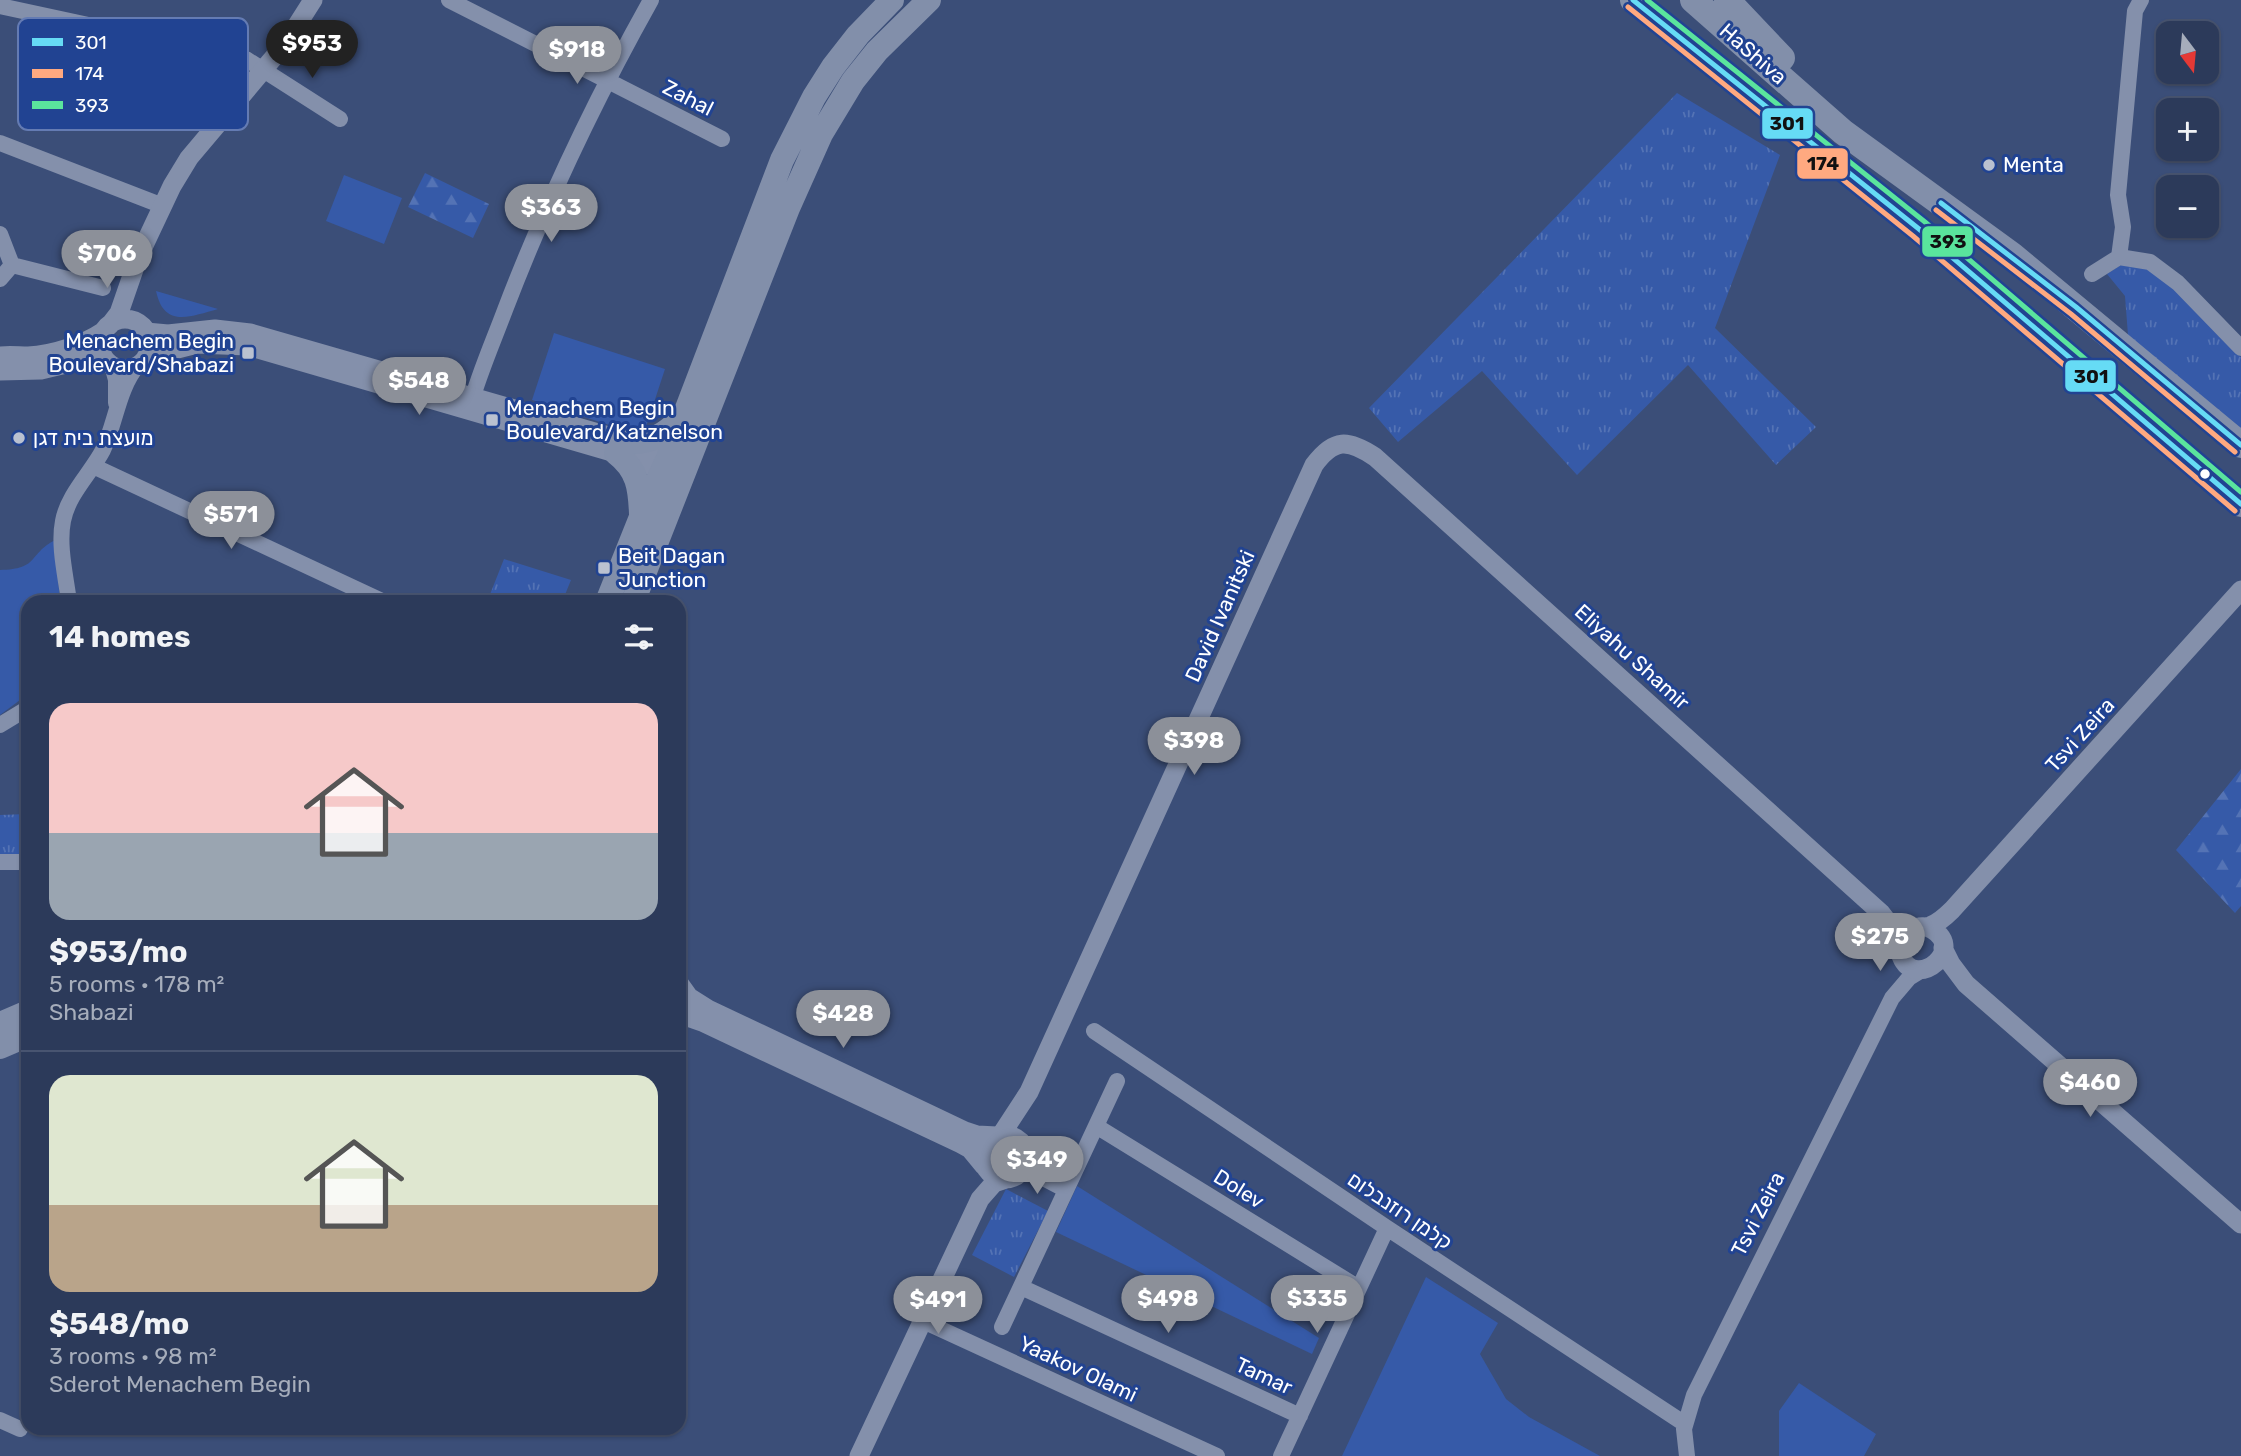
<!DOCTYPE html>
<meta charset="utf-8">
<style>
body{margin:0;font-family:Rubik,Heebo,sans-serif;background:#384563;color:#f1f3f6;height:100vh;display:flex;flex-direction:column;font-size:26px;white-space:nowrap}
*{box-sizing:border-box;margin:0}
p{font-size:23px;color:#a6adbb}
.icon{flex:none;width:38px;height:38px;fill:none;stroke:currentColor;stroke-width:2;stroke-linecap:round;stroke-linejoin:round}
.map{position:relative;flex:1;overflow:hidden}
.drawer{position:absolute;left:21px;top:595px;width:665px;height:840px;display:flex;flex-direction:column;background:#2c3a5a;border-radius:21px;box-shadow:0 2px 5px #0004,0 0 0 2px #485470}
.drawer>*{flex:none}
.needle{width:46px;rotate:164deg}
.buttons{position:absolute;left:2156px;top:21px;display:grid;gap:14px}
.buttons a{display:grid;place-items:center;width:63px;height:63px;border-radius:14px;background:#2c3a5a;box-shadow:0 2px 5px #0004,0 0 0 2px #485470;font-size:35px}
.price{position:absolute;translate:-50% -60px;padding:0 16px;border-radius:24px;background:#8c9099;color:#fff;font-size:23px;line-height:46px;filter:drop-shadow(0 2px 4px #0008)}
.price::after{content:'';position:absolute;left:50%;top:42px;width:21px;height:16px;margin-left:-10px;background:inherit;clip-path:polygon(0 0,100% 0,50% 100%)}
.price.active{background:#222;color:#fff}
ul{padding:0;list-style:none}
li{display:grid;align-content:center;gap:14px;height:371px;padding:0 28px}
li+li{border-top:2px solid #485470}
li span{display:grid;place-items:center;height:217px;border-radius:21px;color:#555}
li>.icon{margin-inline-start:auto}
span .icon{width:126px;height:126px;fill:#fffc;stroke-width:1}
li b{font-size:30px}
h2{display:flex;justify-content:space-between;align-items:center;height:84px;padding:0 28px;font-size:30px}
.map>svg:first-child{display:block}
.grass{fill:url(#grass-tufts)}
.forest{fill:url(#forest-firs)}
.green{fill:#365aa8}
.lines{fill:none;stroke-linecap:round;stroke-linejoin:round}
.minor{stroke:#8490ab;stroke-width:16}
.tertiary{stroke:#8490ab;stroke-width:19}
.primary{stroke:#828faa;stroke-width:24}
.trunk{stroke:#828faa;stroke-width:26}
.bus-1-casing{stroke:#214392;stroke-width:10}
.bus-2-casing{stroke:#214392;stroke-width:10}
.bus-3-casing{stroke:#214392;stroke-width:10}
.bus-1{stroke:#66dbf5;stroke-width:5}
.bus-2{stroke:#ffa980;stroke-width:5}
.bus-3{stroke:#5ae49d;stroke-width:5}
.poi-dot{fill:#bac1d0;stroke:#214392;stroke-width:2.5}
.bus-dot{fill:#fff;stroke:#214392;stroke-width:2.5}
.labels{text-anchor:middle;stroke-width:6;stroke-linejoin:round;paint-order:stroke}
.street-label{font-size:21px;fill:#fff;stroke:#214392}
.poi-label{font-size:21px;fill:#fff;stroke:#214392;text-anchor:start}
.key{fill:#214392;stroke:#647bb3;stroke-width:2}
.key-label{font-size:19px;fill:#fff}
.line-badge{stroke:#214392;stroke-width:2.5}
.pale-badge-label{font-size:19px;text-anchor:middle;font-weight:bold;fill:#111}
</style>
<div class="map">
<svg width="2241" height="1456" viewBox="0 0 2241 1456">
<defs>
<pattern id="grass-tufts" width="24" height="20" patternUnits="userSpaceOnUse" patternTransform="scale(1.75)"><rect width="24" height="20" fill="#365aa8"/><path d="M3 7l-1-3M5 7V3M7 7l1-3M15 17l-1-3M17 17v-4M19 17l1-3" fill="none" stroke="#5473b5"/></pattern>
<pattern id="forest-firs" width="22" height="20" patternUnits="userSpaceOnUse" patternTransform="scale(1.75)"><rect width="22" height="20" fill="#365aa8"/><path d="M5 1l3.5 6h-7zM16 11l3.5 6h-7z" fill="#5473b5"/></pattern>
</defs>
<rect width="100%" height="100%" fill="#3b4e78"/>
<path class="grass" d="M 1677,93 L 1780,155 L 1715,328 L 1816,427 L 1776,465 L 1688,365 L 1577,475 L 1482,371 L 1398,442 L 1369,408 Z
M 2121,265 L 2149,266 L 2175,285 L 2241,357 L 2241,442 L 2129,348 L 2125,296 L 2107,274 Z
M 504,559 L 571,580 L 562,602 L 487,602 Z
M 28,814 L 28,860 L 0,859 L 0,815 Z
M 1006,1189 L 1048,1211 L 1014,1277 L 972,1255 Z"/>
<path class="forest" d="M 425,173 L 489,204 L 473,238 L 408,207 Z
M 2241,769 L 2241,906 L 2235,913 L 2176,850 Z"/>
<path class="green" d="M 344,175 L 402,198 L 384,244 L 326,221 Z
M 156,291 L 218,309 C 189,317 164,328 156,291 Z
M 554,333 L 665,369 L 643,436 L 532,400 Z
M 55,540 L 60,602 L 28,602 L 28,694 L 0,715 L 0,570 C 40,569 27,555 55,540 Z
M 1077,1186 L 1319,1338 L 1312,1354 L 1056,1232 Z
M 1426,1277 L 1498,1323 L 1480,1354 L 1506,1399 L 1529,1417 L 1600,1456 L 1342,1456 Z
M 1799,1383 L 1876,1434 L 1864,1456 L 1779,1456 L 1779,1411 Z"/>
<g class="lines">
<path class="minor" d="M 449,0 L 722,139
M 0,6 L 246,59 L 340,119
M 0,143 L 163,206
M 0,234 L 12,265 L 103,288
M 2119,257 L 2123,227 L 2118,195 L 2135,11 L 2141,0
M 2092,274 L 2119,257 L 2150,262 L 2178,283 L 2241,348
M 0,279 L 12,265
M 112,365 L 116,380 L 116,403
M 470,406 C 479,374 493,342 505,310 C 546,203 595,100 651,0
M 93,466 L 384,602
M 69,602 C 66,577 58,546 63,521 C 68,494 91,473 103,450 C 116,422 118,389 138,365
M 0,725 L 28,708
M 0,862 L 28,862
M 1094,1031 L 1387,1228 L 1685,1424
M 1096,1126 L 1359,1288
M 1024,1168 L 1066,1190
M 1021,1287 L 1300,1416
M 923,1321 L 1217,1456
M 1002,1327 L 1117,1081
M 0,1420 L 20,1429
M 1281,1456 L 1387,1228
M 1687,1456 L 1684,1429 L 1694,1395 L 1892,998 L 1909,978 L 1922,970"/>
<path class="tertiary" d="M100 344a25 25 0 1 1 50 0a25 25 0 1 1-50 0Z
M 109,326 L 119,313 L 138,258 L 172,186 L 189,158 L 285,44 L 313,0
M 146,332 L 168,334 L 215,329 L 250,333 L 629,442 L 664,456 L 677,465
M 0,356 C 10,355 19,356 28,356 C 53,355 83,345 104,331
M 146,357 L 197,344 L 248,346 L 625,456 L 662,470 L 676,470
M 0,371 L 41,370 L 87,359 L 109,363
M 1927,927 C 1972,946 1915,993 1901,956 C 1897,943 1905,928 1919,927 C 1927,926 1922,928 1930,926 C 1938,923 1946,916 1952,910 L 2241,590
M 1943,948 L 1951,964 L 1966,984 L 2241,1224
M 679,983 L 689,997 L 708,1009 L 965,1131 L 977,1135 L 997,1136
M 679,1014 L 702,1022 L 961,1144 L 970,1149 L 984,1166
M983 1157a22 22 0 1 1 44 0a22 22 0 1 1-44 0Z
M 1001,1135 L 1029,1092 L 1314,465 C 1334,438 1348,439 1375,457 L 1881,913 L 1891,926 L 1900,948
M 859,1456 L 980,1199 L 994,1183 L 1006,1179"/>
<path class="primary" d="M 629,442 C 652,443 665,434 681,419
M 616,453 C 638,470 640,488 641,514
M 607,602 L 641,517 L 668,458 L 782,160 L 814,97 L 833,67 L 858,35 L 892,0
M 633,602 L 788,208 L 821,134 L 853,81 L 877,51 L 929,0
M 0,1024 L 28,1012
M 0,1047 L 28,1035"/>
<path class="trunk" d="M 1633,0 L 1919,229 L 2241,504
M 1693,0 L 1843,132 L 2012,255 L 2241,445
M 1727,0 L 1782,58"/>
<defs>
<path id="bus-1" d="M 1633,0 L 1919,229 L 2241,504
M 1941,203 L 2076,307 L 2241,445"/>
<path id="bus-2" d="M 1628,7 L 1913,236 L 2235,511
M 1936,210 L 2071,314 L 2235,452"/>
<path id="bus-3" d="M 1647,0 L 1925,222 L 2241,492"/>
</defs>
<use href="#bus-1" class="bus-1-casing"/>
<use href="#bus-2" class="bus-2-casing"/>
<use href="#bus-3" class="bus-3-casing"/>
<use href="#bus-1" class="bus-1"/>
<use href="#bus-2" class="bus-2"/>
<use href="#bus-3" class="bus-3"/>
</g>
<g class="poi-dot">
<circle cx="1989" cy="165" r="7"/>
<rect x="241" y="346" width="14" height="14" rx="3.5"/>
<rect x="485" y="413" width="14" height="14" rx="3.5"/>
<circle cx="19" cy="438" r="7"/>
<rect x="597" y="561" width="14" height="14" rx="3.5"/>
</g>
<circle class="bus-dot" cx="2205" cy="474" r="6"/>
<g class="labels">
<g class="street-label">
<text transform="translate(1753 54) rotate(41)" y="7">HaShiva</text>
<text transform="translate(688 98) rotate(27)" y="7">Zahal</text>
<text transform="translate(1220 616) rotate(-66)" y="7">David Ivanitski</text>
<text transform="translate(1632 657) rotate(42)" y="7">Eliyahu Shamir</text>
<text transform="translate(2080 735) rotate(-48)" y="7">Tsvi Zeira</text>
<text transform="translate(1239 1189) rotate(32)" y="7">Dolev</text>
<text transform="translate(1400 1211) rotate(34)" y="7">קלמן רוזנבלום</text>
<text transform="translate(1758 1214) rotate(-63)" y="7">Tsvi Zeira</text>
<text transform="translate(1078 1369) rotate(25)" y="7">Yaakov Olami</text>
<text transform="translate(1264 1376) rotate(25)" y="7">Tamar</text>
</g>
<g class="poi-label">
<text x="2003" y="172">Menta</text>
<text x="234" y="348" text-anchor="end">Menachem Begin<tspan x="234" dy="24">Boulevard/Shabazi</tspan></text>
<text x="506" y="415">Menachem Begin<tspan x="506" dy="24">Boulevard/Katznelson</tspan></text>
<text x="33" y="445">מועצת בית דגן</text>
<text x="618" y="563">Beit Dagan<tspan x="618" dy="24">Junction</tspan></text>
</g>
</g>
<rect x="18" y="18" width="230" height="112" rx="10" class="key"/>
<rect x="32" y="38" width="31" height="8" fill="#66dbf5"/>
<rect x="32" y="69" width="31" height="9" fill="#ffa980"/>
<rect x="32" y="101" width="31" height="8" fill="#5ae49d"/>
<g class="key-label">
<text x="75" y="49">301</text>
<text x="75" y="80">174</text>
<text x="75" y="112">393</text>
</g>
<g class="line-badge">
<rect x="1761" y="107" width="53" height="33" rx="7" fill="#66dbf5"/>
<rect x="1796" y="147" width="53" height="33" rx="7" fill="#ffa980"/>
<rect x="1921" y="225" width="53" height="33" rx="7" fill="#5ae49d"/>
<rect x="2064" y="359" width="53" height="34" rx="7" fill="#66dbf5"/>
</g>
<g class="pale-badge-label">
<text x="1787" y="130">301</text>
<text x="1823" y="170">174</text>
<text x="1948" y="248">393</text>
<text x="2091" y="383">301</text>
</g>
</svg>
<div class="buttons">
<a><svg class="needle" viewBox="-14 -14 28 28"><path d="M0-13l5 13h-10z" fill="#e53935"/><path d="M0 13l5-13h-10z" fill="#a6adbb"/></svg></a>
<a>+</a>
<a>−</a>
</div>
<b class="price active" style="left:312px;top:80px">$953</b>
<b class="price" style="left:577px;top:86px">$918</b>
<b class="price" style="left:551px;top:244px">$363</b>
<b class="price" style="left:107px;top:290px">$706</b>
<b class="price" style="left:419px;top:417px">$548</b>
<b class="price" style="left:231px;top:551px">$571</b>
<b class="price" style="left:1194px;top:777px">$398</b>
<b class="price" style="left:1880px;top:973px">$275</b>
<b class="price" style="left:843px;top:1050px">$428</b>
<b class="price" style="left:2090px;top:1119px">$460</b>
<b class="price" style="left:1037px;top:1196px">$349</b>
<b class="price" style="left:1168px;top:1335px">$498</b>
<b class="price" style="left:1317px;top:1335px">$335</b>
<b class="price" style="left:938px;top:1336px">$491</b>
<section class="drawer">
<h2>14 homes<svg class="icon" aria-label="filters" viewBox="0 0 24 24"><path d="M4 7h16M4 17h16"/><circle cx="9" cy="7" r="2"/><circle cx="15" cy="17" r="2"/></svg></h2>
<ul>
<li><span style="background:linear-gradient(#f6c9c9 60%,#9aa5b1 0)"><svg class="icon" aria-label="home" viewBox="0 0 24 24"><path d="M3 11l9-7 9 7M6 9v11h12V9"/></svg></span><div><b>$953/mo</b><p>5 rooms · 178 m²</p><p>Shabazi</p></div></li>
<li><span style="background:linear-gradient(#dfe7d0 60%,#b9a48a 0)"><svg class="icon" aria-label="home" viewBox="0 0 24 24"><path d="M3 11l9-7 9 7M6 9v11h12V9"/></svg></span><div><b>$548/mo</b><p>3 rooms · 98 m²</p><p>Sderot Menachem Begin</p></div></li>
</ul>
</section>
</div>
